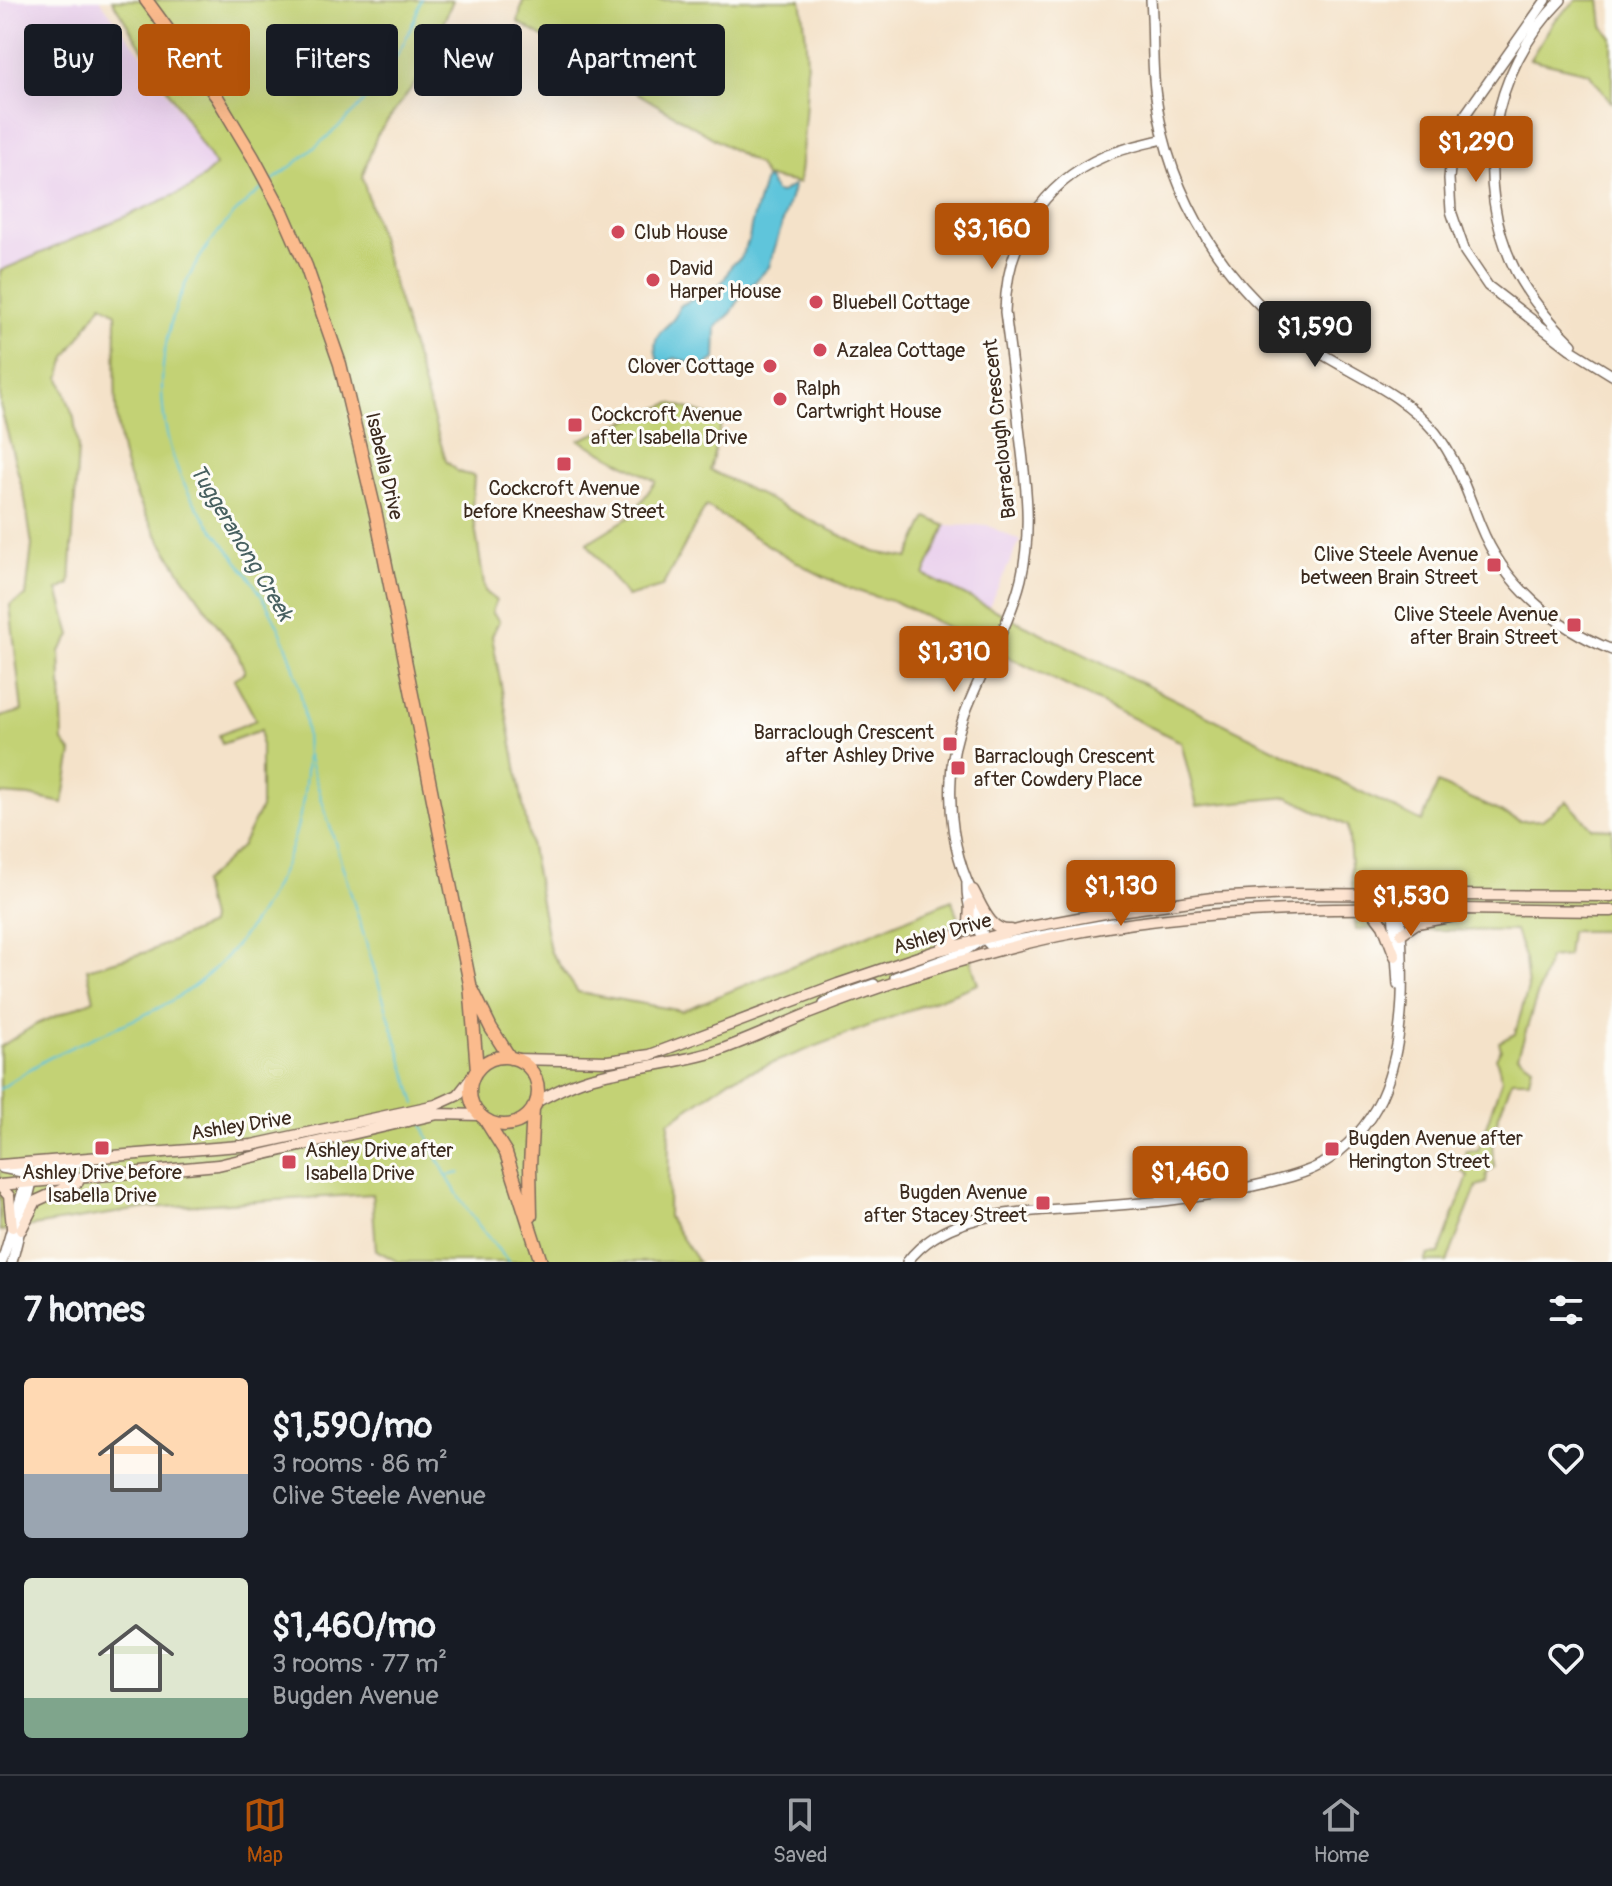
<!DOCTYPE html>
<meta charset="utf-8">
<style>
body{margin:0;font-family:Pangolin,sans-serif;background:#20242c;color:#f1f3f6;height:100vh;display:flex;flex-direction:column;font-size:30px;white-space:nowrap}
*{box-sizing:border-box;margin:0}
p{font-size:26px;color:#9ea1a6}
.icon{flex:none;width:44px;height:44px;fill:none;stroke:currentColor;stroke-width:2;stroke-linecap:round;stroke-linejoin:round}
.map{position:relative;height:1262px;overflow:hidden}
.drawer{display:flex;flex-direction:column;background:#171b24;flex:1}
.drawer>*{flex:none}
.guide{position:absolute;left:24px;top:24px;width:800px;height:72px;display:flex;gap:16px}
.price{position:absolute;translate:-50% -68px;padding:0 18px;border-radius:8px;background:#b45309;color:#fff;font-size:26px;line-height:52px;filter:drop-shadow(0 2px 4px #0008)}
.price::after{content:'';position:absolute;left:50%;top:48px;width:24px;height:18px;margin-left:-12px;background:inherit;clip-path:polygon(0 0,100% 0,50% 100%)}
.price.current{background:#222;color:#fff}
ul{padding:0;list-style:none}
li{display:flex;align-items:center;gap:24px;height:200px;padding:0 24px}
li span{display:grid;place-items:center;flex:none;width:224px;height:160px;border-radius:8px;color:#555}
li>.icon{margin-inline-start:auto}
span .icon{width:96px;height:96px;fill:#fffc;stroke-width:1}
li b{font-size:34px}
h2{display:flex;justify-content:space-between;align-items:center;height:96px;padding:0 24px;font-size:34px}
.chip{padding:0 28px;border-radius:8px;background:#171b24;box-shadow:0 8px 32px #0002;font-size:28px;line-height:72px}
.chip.current{background:#b45309;color:#fff}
.tabs{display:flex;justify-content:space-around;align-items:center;height:112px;border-top:2px solid #363941;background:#171b24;font-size:22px;color:#9ea1a6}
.tabs a{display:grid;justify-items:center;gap:4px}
.tabs .current{color:#b45309}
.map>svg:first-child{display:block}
.built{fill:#ead1ed}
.green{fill:#c3d274;stroke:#7f7e49;stroke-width:2}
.water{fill:#5ec5db;stroke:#4c787c;stroke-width:2}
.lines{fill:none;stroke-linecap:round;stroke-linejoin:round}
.stream{stroke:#5ec5db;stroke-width:2}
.tertiary-casing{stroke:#7c6a5a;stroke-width:12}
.secondary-casing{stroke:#7c6a5a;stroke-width:13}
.primary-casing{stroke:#7c6a5a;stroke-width:15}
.tertiary{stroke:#fff;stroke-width:9}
.secondary{stroke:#fde4d1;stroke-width:10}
.primary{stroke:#fbbb8d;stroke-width:12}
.poi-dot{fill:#d1495b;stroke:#fdfcf7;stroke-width:3}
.labels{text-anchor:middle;stroke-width:6;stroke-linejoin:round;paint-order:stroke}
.poi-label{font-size:20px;fill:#3b2a1e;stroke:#fdfcf7;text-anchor:start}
.street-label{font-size:20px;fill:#3b2a1e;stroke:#fdfcf7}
.water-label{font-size:22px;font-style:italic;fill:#476060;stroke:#fdfcf7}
</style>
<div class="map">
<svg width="1612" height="1262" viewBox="0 0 1612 1262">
<rect width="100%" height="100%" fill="#fdfcf7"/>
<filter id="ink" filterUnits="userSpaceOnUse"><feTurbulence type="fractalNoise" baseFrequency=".0125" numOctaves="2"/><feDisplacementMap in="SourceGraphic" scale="16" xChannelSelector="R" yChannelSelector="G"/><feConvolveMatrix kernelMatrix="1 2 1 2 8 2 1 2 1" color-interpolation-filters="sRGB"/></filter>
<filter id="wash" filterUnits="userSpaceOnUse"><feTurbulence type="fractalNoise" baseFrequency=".006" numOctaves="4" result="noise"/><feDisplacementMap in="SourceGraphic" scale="32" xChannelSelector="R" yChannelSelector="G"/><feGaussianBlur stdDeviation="1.8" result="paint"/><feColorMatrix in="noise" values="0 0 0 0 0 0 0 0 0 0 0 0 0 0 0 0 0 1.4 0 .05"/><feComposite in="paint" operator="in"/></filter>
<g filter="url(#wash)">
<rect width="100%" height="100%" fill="#f4e2c9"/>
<path class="built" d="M 0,0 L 100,0 L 145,59 L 215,166 L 191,188 L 0,271 Z
M 987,525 L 1020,541 L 989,606 L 924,574 L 947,526 Z"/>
<path class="green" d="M 112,0 L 453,0 L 421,75 L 377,135 L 362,177 L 446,461 L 458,472 L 474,476 L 472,507 L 485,591 L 496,601 L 492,612 L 499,621 L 492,636 L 550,951 L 578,992 L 682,1011 L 952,900 L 978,984 L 731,1079 L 669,1122 L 668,1217 L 698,1262 L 398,1262 L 376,1250 L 372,1194 L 148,1208 L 0,1231 L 0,1047 L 35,1025 L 94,1000 L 87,969 L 150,951 L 209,925 L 210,919 L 202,883 L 241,847 L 261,808 L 261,730 L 222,744 L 219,735 L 256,720 L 234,679 L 245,672 L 238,654 C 202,601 146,532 127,471 C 111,421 116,365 116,313 L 102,304 L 66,357 L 60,378 L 74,418 L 78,448 L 70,584 L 58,590 L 71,635 L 60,651 L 63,742 L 72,753 L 63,803 L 29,796 L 0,794 L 0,717 L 22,711 L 10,605 L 26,596 L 32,545 L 25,499 L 0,405 L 0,271 L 191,188 L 215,166 Z
M 523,0 L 801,0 C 812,60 805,123 799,183 L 765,177 L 758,165 L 518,22 Z
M 1577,0 L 1600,0 L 1603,26 L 1612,38 L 1612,103 L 1589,73 L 1530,59 L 1554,21 Z
M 671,403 L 722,420 L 710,470 L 874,552 L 908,558 L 927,517 L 946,526 L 924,575 L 1422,822 L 1438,783 L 1520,821 L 1542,820 L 1567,801 L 1592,828 L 1612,829 L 1612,931 L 1570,931 L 1567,956 L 1549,958 L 1518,1056 L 1532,1066 L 1529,1080 L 1512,1080 C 1502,1108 1486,1137 1495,1167 L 1487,1173 L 1486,1183 L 1477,1186 L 1447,1262 L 1425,1262 L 1428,1255 L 1439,1254 L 1468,1176 L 1459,1169 L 1468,1160 L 1465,1151 L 1478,1150 L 1502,1079 L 1496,1058 L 1501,1049 L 1499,1042 L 1515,1034 L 1528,988 L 1525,960 L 1515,931 L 1356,929 L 1348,826 L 1288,797 L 1197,806 L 1181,742 L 896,602 C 827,588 765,543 706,506 L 662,587 L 627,597 L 587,543 L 631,516 L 656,481 L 579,440 Z"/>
<path class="water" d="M 765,179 L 769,180 L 775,192 L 781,193 L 794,185 L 769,267 L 742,295 L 731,313 L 716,327 L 715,359 L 703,367 L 675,358 L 665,363 L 658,361 C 646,326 676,330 679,306 L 716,288 L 724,280 L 732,264 L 740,259 L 749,240 L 751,226 Z"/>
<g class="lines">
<path class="stream" d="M 271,182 C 338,131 396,84 421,0
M 308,755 L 416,1104
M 0,1089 C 17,1078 33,1066 51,1057 C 112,1025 174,1013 223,960 C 317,859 334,717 263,598 C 239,558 205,526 184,484 C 134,378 173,258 263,188
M 422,1121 C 441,1175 471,1220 509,1262
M 446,1176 L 460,1173"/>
</g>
</g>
<g filter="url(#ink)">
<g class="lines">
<defs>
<path id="tertiary" d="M 1151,0 C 1154,32 1151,65 1156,97 C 1169,198 1227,290 1311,347 C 1353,375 1402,392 1435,432 C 1457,460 1467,492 1480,525 C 1504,585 1553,626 1612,650
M 1546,0 L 1465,115 L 1451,157 L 1449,179 L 1451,211 L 1465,252 L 1488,286 L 1570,349 L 1612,375
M 1561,0 C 1490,71 1471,182 1516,272 C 1530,299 1550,322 1572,344
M 967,881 C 966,902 973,931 990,945 L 1118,922
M 1392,894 L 1398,985
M 983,939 C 982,918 976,899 967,881 C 954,850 949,812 951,779 C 953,706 1004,648 1021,579 C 1033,528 1025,478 1019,427 C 1015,389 1010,350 1005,312 C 1006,243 1040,184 1105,156 C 1123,148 1144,144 1164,139
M 895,977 L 962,953 L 983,939
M 824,1004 L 834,998 L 874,984
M 2,1168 L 22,1172 L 32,1182 L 12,1262
M 2,1262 L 26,1180 L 35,1172 L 77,1163
M 907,1262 C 940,1219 995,1214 1045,1210 C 1117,1205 1191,1202 1262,1184 C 1281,1179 1302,1175 1320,1165 C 1346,1149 1368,1126 1381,1098 C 1409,1036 1403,961 1399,894"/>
<path id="secondary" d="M 973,890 C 982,906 990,932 1011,930
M 1371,909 L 1383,925 L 1395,956
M 1401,934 L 1417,923 L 1455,916
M 941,948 L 969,924 L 970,904
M 515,1059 L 608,1061 L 650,1055 L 838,984 L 936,951 L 1025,928 L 1105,913 L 1212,898 L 1288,894 L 1612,896
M 536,1102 C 553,1093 571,1083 590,1078 C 633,1066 678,1064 720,1050 C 751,1039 780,1025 810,1013 C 890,982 974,954 1058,936 C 1240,898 1427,910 1612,911
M 0,1165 L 252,1145 L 436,1105 L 458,1095 L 473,1076
M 0,1185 L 218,1165 L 438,1114 L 480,1115
M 0,1186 L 9,1196 L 12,1227
M 21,1230 L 36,1201 L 78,1182"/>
<path id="primary" d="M 146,0 L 217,97 L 253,157 L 282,211 L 306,266 L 340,364 L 376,515 L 470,984 L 477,1070
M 473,991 L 491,1028 L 510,1058
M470 1091a34 34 0 1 1 68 0a34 34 0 1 1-68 0Z
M 486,1121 L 506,1153 L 541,1262
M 531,1216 L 530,1166 L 533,1108"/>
</defs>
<use href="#tertiary" class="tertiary-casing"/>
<use href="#secondary" class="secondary-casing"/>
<use href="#primary" class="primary-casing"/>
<use href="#tertiary" class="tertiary"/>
<use href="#secondary" class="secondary"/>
<use href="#primary" class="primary"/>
</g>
</g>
<g class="poi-dot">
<circle cx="618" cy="232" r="8"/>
<circle cx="653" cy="280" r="8"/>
<circle cx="816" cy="302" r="8"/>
<circle cx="820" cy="350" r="8"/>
<circle cx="770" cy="366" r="8"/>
<circle cx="780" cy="399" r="8"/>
<rect x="567" y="417" width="16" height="16" rx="4"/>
<rect x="556" y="456" width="16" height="16" rx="4"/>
<rect x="1486" y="557" width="16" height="16" rx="4"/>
<rect x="1566" y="617" width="16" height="16" rx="4"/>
<rect x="942" y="736" width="16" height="16" rx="4"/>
<rect x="950" y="760" width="16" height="16" rx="4"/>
<rect x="94" y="1140" width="16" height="16" rx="4"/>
<rect x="1324" y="1141" width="16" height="16" rx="4"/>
<rect x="281" y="1154" width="16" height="16" rx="4"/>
<rect x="1035" y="1195" width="16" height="16" rx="4"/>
</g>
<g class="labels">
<g class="poi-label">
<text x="634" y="239">Club House</text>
<text x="669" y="275">David<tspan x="669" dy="23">Harper House</tspan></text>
<text x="832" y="309">Bluebell Cottage</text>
<text x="836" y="357">Azalea Cottage</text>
<text x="754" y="373" text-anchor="end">Clover Cottage</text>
<text x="796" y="395">Ralph<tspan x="796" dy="23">Cartwright House</tspan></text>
<text x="591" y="421">Cockcroft Avenue<tspan x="591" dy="23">after Isabella Drive</tspan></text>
<text x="564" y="495" text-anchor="middle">Cockcroft Avenue<tspan x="564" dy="23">before Kneeshaw Street</tspan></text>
<text x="1478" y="561" text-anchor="end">Clive Steele Avenue<tspan x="1478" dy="23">between Brain Street</tspan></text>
<text x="1558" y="621" text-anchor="end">Clive Steele Avenue<tspan x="1558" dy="23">after Brain Street</tspan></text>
<text x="934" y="739" text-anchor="end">Barraclough Crescent<tspan x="934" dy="23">after Ashley Drive</tspan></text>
<text x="974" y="763">Barraclough Crescent<tspan x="974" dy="23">after Cowdery Place</tspan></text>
<text x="1348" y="1145">Bugden Avenue after<tspan x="1348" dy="23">Herington Street</tspan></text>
<text x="305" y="1157">Ashley Drive after<tspan x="305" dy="23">Isabella Drive</tspan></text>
<text x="102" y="1179" text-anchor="middle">Ashley Drive before<tspan x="102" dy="23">Isabella Drive</tspan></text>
<text x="1027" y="1199" text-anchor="end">Bugden Avenue<tspan x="1027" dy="23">after Stacey Street</tspan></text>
</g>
<g class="street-label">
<text transform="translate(999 429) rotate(-96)" y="7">Barraclough Crescent</text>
<text transform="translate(385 466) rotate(77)" y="7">Isabella Drive</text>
<text transform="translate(942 933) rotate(-16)" y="7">Ashley Drive</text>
<text transform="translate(241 1125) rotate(-9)" y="7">Ashley Drive</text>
</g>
<g class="water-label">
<text transform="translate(242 542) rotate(59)" y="8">Tuggeranong Creek</text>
</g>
</g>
</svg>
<b class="price" style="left:1476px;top:184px">$1,290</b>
<b class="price" style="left:992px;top:271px">$3,160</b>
<b class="price current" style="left:1315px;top:369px">$1,590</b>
<b class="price" style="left:954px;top:694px">$1,310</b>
<b class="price" style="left:1121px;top:928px">$1,130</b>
<b class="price" style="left:1411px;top:938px">$1,530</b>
<b class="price" style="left:1190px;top:1214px">$1,460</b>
<div class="guide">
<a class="chip">Buy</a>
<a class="chip current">Rent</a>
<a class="chip">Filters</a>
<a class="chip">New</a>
<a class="chip">Apartment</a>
</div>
</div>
<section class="drawer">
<h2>7 homes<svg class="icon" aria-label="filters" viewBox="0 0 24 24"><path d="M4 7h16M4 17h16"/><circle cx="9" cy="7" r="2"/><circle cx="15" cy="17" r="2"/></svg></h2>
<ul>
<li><span style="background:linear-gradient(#ffd9b3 60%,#9aa5b1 0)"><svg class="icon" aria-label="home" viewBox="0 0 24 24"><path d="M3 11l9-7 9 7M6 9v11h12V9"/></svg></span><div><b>$1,590/mo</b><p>3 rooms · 86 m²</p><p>Clive Steele Avenue</p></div><svg class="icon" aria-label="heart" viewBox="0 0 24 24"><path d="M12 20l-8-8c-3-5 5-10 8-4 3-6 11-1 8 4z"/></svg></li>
<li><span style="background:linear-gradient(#dfe7d0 75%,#7fa58c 0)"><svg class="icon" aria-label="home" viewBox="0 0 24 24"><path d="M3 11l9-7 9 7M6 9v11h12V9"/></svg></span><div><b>$1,460/mo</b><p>3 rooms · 77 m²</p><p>Bugden Avenue</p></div><svg class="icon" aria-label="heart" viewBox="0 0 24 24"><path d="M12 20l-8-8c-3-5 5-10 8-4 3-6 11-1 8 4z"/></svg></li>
</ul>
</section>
<nav class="tabs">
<a class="current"><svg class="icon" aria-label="map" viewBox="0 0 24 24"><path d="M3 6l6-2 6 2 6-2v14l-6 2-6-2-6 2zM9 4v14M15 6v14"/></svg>Map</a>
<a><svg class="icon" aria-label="saved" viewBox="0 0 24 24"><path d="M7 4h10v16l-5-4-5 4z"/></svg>Saved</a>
<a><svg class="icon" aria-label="home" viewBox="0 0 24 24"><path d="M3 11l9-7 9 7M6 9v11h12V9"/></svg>Home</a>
</nav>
